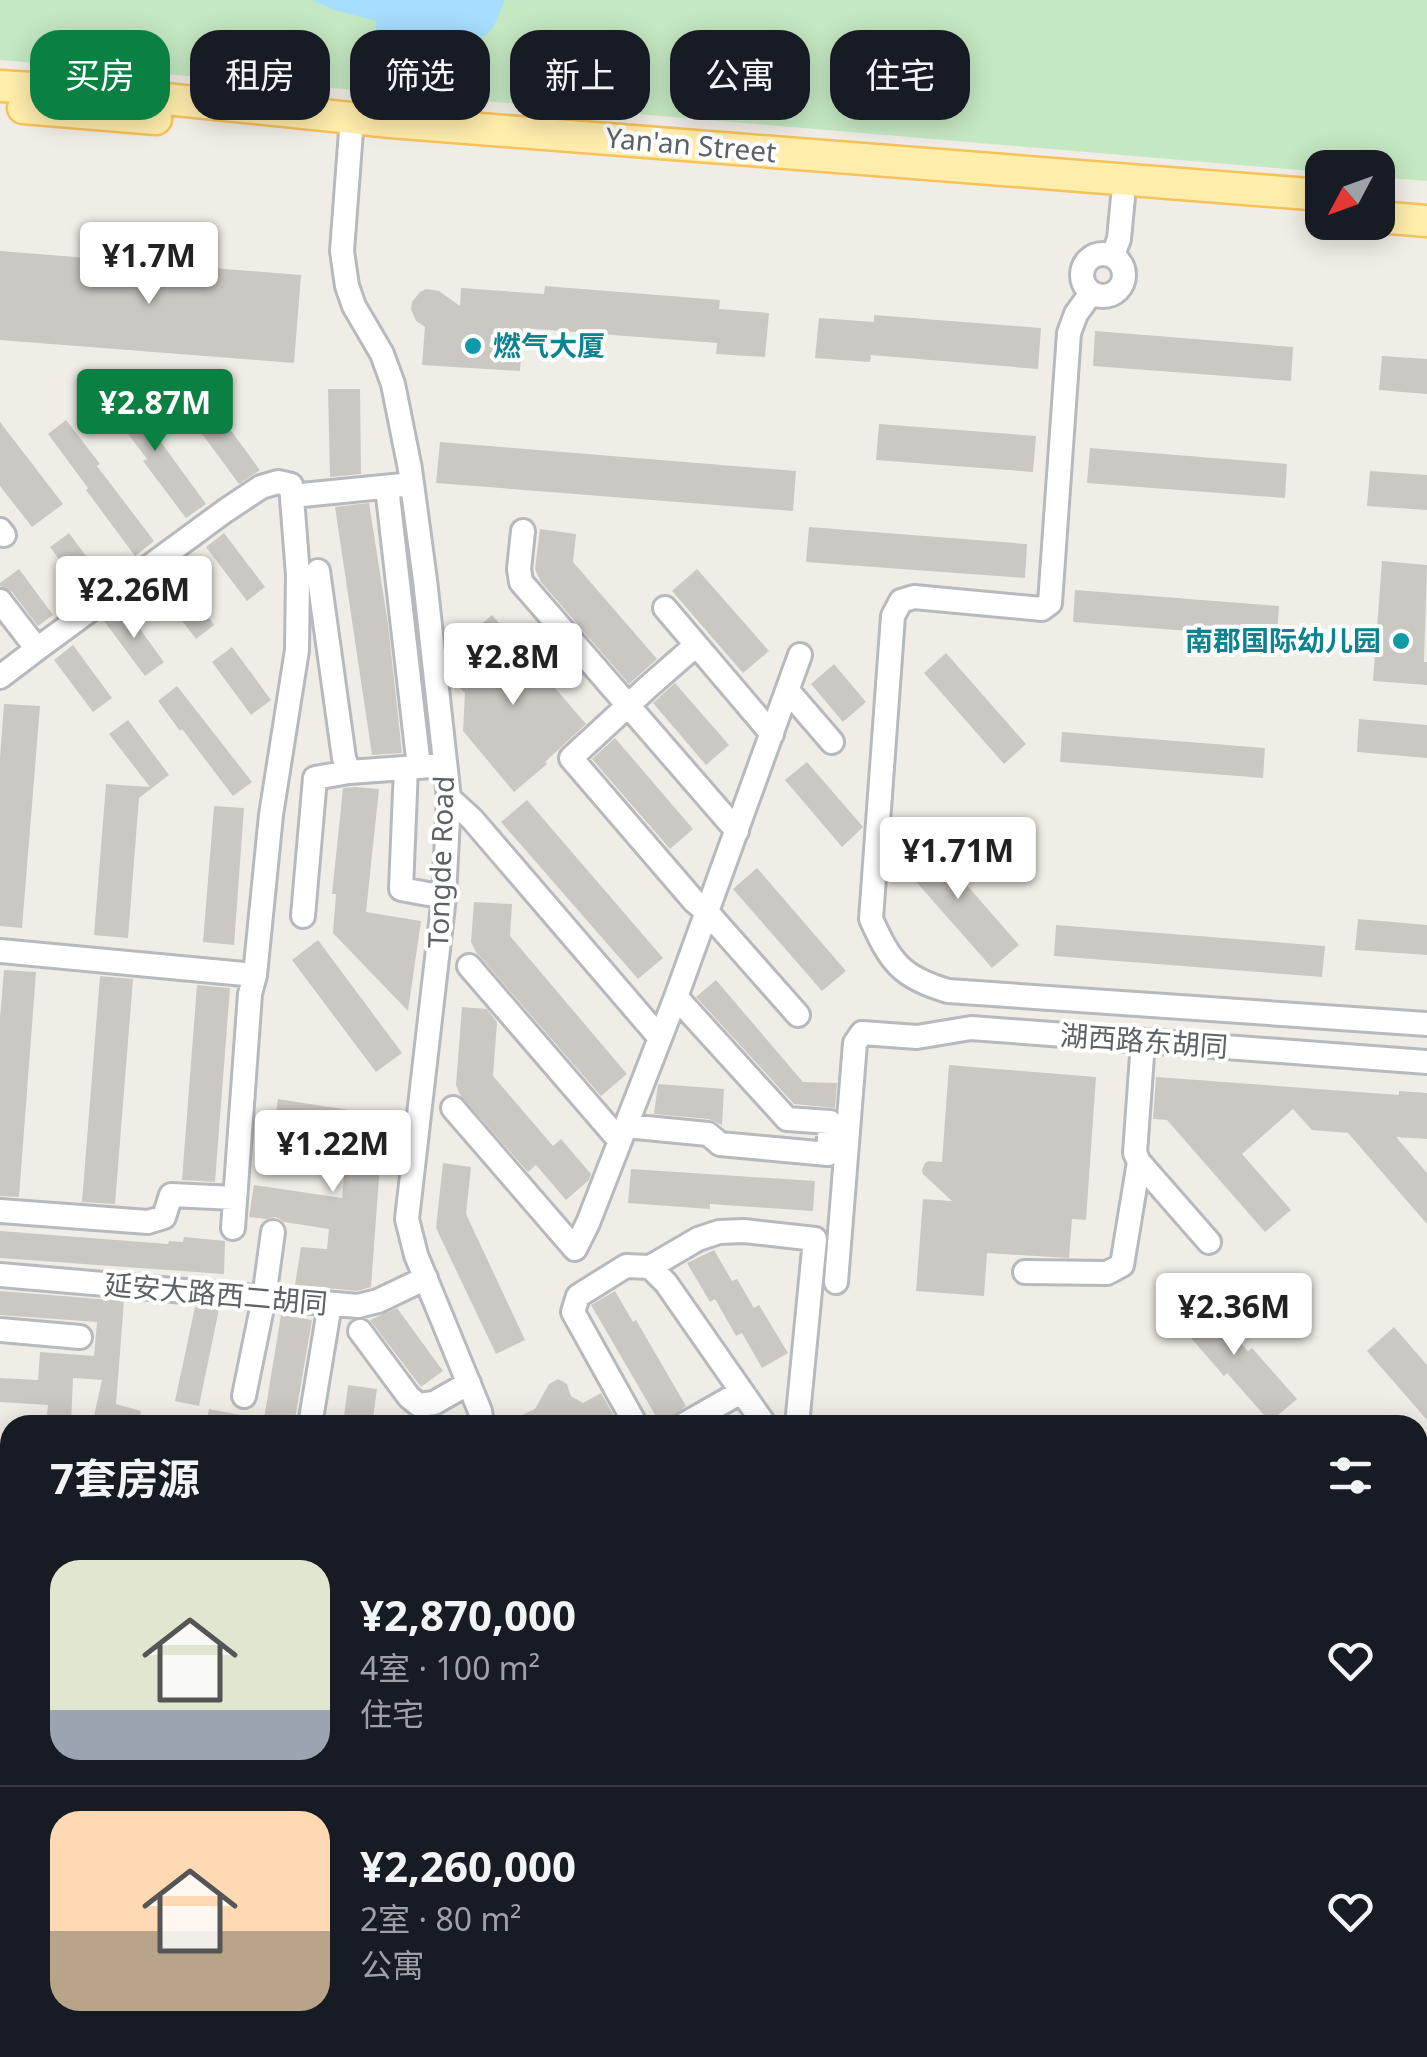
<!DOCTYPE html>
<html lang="zh">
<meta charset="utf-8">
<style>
body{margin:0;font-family:"Noto Sans","Noto Sans SC",sans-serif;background:#242831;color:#f1f3f6;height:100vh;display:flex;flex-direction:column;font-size:38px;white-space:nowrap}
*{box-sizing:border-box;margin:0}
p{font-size:32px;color:#9ea1a6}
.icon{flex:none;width:55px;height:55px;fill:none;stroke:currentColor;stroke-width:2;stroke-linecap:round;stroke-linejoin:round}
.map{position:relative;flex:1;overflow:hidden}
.details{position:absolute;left:0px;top:1415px;width:1428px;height:642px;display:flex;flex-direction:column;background:#171b24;border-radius:30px 30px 0 0;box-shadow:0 5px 25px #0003}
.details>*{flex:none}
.hud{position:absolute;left:30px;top:30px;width:1368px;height:90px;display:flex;gap:20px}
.needle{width:65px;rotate:229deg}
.fabs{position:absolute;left:1305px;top:150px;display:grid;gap:20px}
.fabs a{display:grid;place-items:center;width:90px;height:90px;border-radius:20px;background:#171b24;box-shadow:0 5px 25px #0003;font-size:50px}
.price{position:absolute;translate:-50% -85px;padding:0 22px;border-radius:10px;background:#fff;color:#222;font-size:32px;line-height:65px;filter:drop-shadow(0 2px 5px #0008)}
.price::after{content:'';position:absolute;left:50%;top:60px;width:30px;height:22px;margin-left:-15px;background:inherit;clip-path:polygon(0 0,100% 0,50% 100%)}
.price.selected{background:#0b8043;color:#fff}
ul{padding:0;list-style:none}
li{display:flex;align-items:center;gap:30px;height:250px;padding:0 50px}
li+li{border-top:2px solid #363941}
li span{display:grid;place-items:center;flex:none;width:280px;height:200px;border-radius:30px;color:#555}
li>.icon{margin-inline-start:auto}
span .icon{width:120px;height:120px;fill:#fffc;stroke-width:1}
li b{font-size:42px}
h2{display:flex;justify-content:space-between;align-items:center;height:120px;padding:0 50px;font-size:42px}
.tag{padding:0 35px;border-radius:30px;background:#171b24;box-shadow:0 5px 25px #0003;font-size:35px;line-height:90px}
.tag.selected{background:#0b8043;color:#fff}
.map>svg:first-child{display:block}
.green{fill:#c4e8c2}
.water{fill:#a7ddff}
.building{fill:#cbc8c3}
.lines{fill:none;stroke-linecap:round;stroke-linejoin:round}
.minor-casing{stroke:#b6b9bd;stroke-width:28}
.major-casing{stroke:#f6c259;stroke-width:35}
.minor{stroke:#fff;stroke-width:22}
.major{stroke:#ffedac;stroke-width:30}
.culture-dot{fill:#0f9aa8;stroke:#fff;stroke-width:4}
.labels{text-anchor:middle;stroke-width:8;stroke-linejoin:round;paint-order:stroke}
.street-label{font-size:28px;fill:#5d6267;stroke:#fff}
.culture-label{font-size:28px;font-weight:bold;fill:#0d838f;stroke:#fff;text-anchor:start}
</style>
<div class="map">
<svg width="1427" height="2057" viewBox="0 0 1427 2057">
<rect width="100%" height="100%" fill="#f0ede6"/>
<path class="green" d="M 0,0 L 1427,0 L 1427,181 L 1378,177 L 1378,168 L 1322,168 L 1322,172 L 0,60 Z"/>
<path class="water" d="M 312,0 L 505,0 L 493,28 L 482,38 L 462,45 L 443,40 L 376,33 L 376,21 L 334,10 Z"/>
<path class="building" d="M 0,251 L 301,275 L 294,363 L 0,340 Z
M 545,286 L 720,300 L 719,309 L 769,313 L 765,357 L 716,354 L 717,343 L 523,328 L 520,371 L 422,365 L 425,327 L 416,321 L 411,309 L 412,302 L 420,292 L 426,289 L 439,291 L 460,306 L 461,288 L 544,294 Z
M 874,315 L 1041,328 L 1038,369 L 871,355 L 870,362 L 815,358 L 819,318 L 874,322 Z
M 1095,331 L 1293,347 L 1291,381 L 1093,366 Z
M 1382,356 L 1427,359 L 1427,394 L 1379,390 Z
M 120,386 L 206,504 L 186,518 L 143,461 L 147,459 L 102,399 Z
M 328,389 L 360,389 L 361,474 L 330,477 Z
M 220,416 L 260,470 L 239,484 L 200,431 Z
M 66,420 L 100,464 L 97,466 L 154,541 L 135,556 L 86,490 L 88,488 L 48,434 Z
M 0,422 L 63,504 L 32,527 L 0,486 Z
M 879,424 L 1036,436 L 1033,472 L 876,460 Z
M 440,442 L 796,471 L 793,511 L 436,483 Z
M 1090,448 L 1287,464 L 1285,498 L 1087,483 Z
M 1370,471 L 1427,475 L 1427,510 L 1367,506 Z
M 369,503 L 388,624 L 402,753 L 372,755 L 335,507 Z
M 809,527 L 1027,544 L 1025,578 L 806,562 Z
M 540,529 L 576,534 L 573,562 L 657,659 L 629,684 L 541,582 L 535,569 Z
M 69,533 L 103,579 L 84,593 L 50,547 Z
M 224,533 L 265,587 L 247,601 L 206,547 Z
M 1382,561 L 1427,565 L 1424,662 L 1427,662 L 1427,685 L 1373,681 Z
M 19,569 L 53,615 L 38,626 L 12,592 L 0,586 L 0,583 Z
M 697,569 L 769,651 L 743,673 L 672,591 Z
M 173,570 L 214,625 L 196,639 L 154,584 Z
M 1075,590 L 1279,606 L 1277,638 L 1073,622 Z
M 123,606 L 164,662 L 145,676 L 104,621 Z
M 492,615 L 586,724 L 545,762 L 547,764 L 514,792 L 463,731 L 465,693 L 459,687 L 485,665 L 463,640 Z
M 73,645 L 112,698 L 93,712 L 54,660 Z
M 232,647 L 271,700 L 251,715 L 212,662 Z
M 946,653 L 1026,744 L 1004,764 L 924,673 Z
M 834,664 L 866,702 L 843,722 L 811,684 Z
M 675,683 L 729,745 L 706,765 L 653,703 Z
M 177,686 L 252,782 L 233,796 L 182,729 L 180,731 L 158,701 Z
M 4,704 L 40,706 L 22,928 L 0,926 L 0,758 Z
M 1359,719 L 1427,725 L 1427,758 L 1357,752 Z
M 128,720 L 169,775 L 139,798 L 128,938 L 94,935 L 106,784 L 150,787 L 109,734 Z
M 1062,732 L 1265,748 L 1263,778 L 1060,762 Z
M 615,738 L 693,829 L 670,849 L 592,759 Z
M 807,762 L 863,827 L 842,847 L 785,780 Z
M 355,787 L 379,789 L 366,912 L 421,921 L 408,1011 L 333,933 L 336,894 L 332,894 L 343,788 Z
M 527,800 L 663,958 L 638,979 L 501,822 Z
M 214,806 L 244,808 L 234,945 L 203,942 Z
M 924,836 L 1019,945 L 992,968 L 897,860 Z
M 757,868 L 846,971 L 822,991 L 733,889 Z
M 474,902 L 512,904 L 510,936 L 627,1074 L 601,1096 L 476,952 L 471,942 Z
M 1358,919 L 1427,925 L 1427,955 L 1355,950 Z
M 1056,925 L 1325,946 L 1322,977 L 1054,956 Z
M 318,940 L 402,1053 L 376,1072 L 292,960 Z
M 4,970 L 36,972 L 19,1197 L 0,1196 L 0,1018 Z
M 100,976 L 133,979 L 115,1204 L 82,1202 Z
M 716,980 L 803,1082 L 837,1083 L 835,1108 L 794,1104 L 696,997 Z
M 197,985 L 230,988 L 215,1182 L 182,1180 Z
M 462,1007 L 487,1009 L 497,1022 L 493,1076 L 553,1146 L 561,1139 L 591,1174 L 589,1180 L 566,1200 L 536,1165 L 528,1172 L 460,1095 L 456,1085 Z
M 949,1065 L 1096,1077 L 1086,1220 L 1072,1219 L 1069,1258 L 987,1253 L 984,1296 L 916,1291 L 923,1199 L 952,1201 L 923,1174 L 922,1170 L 925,1163 L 929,1161 L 942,1162 Z
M 1156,1077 L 1399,1095 L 1399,1091 L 1427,1093 L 1427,1139 L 1396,1137 L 1427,1173 L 1427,1224 L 1348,1133 L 1312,1130 L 1293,1109 L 1242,1154 L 1291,1210 L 1265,1232 L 1167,1120 L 1153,1119 Z
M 658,1084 L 724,1089 L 722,1125 L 709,1119 L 654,1114 Z
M 278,1099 L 393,1117 L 388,1151 L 381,1150 L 371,1287 L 357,1291 L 295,1285 L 301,1247 L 327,1249 L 329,1229 L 284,1222 L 276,1217 L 266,1219 L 249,1217 L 254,1185 L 342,1198 L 347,1145 L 273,1133 Z
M 443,1163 L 471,1167 L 466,1214 L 525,1340 L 496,1354 L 436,1228 Z
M 631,1169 L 815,1181 L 813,1211 L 710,1204 L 710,1209 L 628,1203 Z
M 0,1231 L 168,1244 L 169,1241 L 183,1242 L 184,1237 L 225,1241 L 224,1274 L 0,1258 Z
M 714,1250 L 732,1281 L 737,1279 L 754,1308 L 759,1305 L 788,1353 L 762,1368 L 742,1333 L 736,1336 L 715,1299 L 710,1302 L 687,1263 Z
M 0,1291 L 124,1301 L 116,1404 L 141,1411 L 138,1425 L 92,1425 L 102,1380 L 73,1378 L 71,1425 L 46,1425 L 48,1405 L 0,1402 L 0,1378 L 38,1380 L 40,1352 L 94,1356 L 97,1322 L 0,1315 Z
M 615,1291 L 633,1322 L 636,1320 L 686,1406 L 671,1417 L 668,1425 L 661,1425 L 591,1305 Z
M 1197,1293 L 1248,1351 L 1252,1348 L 1297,1399 L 1270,1422 L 1227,1373 L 1224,1376 L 1171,1315 Z
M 195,1307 L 219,1309 L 199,1406 L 175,1401 Z
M 397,1308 L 443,1371 L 421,1387 L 370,1320 Z
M 281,1315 L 312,1320 L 294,1425 L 263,1425 Z
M 1394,1327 L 1427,1365 L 1427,1420 L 1367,1351 Z
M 558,1379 L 567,1384 L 571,1396 L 583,1403 L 601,1393 L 619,1425 L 500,1425 L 535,1409 L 549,1384 Z
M 348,1385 L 377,1389 L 372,1425 L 343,1425 Z
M 209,1409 L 258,1418 L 257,1425 L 206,1425 Z"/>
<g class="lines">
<defs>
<path id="minor" d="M 352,118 L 342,251 L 347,286 L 354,306 L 382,354 L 393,384 L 410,469 L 425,580 L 449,798 L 444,897 L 407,1219 L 416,1255 L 480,1411 L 482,1425
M1082 275a21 21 0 1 1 42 0a21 21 0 1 1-42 0Z
M 1113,255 L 1119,239 L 1123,197
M 1091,293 L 1076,314 L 1069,333 L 1050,603 L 1042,609 L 914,597 L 901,601 L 893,616 L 871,919 C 891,963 901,977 948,991 L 1427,1024
M 387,487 L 419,767
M 292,496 L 403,485
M 0,530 L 4,535
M 523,531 L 519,569 L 521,582 L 737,831
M 318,571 L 344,758 L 349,772 L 445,765
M 0,601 L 37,649 L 0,677
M 665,608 L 772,734
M 696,645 L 648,687 L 571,758 L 694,901 L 707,912 L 798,1015
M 788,691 L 832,742
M 406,768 L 401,889 L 444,897
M 449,798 L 472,819 L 660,1038
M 303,916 L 315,778 L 349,772
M 0,951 L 255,975 L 271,815 L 297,650 L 298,575 L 291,485 L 278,482 L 261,487 L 225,511 L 37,649
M 469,966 L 620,1141
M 1143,1042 L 1135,1153 L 1139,1162 L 1209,1242
M 453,1108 L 575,1249 L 588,1223 L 676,997 L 800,655
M 626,1126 L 708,1134 L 720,1144 L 828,1154 L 830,1122 L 787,1119 L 676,997
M 0,1211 L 148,1222 L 164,1217 L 171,1195 L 235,1198
M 233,1228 L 250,994 L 255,975
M 650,1267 L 666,1283 L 765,1425
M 1025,1272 L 1107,1273 L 1122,1265 L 1139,1162
M 0,1275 L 358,1306 L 378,1301 L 426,1278
M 836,1282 L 855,1043 L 862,1033 L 917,1037 L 971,1028 L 1427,1062
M 0,1330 L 80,1337
M 360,1331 L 409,1397 L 419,1405 L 434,1403 L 469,1383
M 244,1396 L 264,1298 L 273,1232
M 310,1425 L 330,1304
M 636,1425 L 573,1312 L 578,1296 L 626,1266 L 650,1267 L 698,1239 L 719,1232 L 744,1231 L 815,1239 L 797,1425
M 683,1425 L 741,1392
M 0,1586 L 10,1586
M 0,1777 L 10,1729
M 1418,1788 L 1427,1779
M 0,1899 L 10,1900
M 178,2048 L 179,2057
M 231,2048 L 232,2057
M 316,2048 L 317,2057
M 357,2048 L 357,2057
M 463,2048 L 469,2057
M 1176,2048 L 1180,2057
M 72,2057 L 73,2048
M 128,2057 L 129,2048
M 741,2057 L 742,2048
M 1271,2057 L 1272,2048"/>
<path id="major" d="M 0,86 L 97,92 L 391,122 L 1322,195
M 23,108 L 156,119
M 1378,217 L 1427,221"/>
</defs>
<use href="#minor" class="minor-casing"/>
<use href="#major" class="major-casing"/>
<use href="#minor" class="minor"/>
<use href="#major" class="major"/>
</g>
<g class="culture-dot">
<circle cx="473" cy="346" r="10"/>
<circle cx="1401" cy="641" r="10"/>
</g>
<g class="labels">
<g class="street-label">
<text transform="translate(691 145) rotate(5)" y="10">Yan'an Street</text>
<text transform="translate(441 862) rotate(-88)" y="10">Tongde Road</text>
<text transform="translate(1144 1041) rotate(4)" y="10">湖西路东胡同</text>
<text transform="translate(216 1294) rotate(5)" y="10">延安大路西二胡同</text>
</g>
<g class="culture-label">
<text x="493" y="356">燃气大厦</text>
<text x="1381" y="651" text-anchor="end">南郡国际幼儿园</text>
</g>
</g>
</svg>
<div class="fabs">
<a><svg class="needle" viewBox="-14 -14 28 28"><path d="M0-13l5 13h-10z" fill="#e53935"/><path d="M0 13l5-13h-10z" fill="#9ea1a6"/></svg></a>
</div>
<b class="price" style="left:149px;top:307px">¥1.7M</b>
<b class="price selected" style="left:155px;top:454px">¥2.87M</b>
<b class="price" style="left:134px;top:641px">¥2.26M</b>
<b class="price" style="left:513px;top:708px">¥2.8M</b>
<b class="price" style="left:958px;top:902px">¥1.71M</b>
<b class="price" style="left:333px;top:1195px">¥1.22M</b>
<b class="price" style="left:1234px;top:1358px">¥2.36M</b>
<div class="hud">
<a class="tag selected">买房</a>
<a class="tag">租房</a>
<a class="tag">筛选</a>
<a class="tag">新上</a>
<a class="tag">公寓</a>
<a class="tag">住宅</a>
</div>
<section class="details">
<h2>7套房源<svg class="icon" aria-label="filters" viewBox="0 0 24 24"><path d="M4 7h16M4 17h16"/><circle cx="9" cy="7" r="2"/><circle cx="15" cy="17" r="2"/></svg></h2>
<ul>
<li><span style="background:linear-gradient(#dfe7d0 75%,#9aa5b1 0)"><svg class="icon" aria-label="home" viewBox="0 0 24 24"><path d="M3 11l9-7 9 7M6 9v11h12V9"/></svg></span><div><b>¥2,870,000</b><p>4室 · 100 m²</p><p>住宅</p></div><svg class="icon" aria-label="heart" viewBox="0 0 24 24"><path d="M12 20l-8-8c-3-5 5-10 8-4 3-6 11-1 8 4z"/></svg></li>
<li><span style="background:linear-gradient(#ffd9b3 60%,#b9a48a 0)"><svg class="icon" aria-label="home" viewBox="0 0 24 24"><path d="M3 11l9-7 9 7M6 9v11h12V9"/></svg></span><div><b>¥2,260,000</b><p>2室 · 80 m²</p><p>公寓</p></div><svg class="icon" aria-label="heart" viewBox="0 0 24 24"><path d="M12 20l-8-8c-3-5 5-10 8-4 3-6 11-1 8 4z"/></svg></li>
</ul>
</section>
</div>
